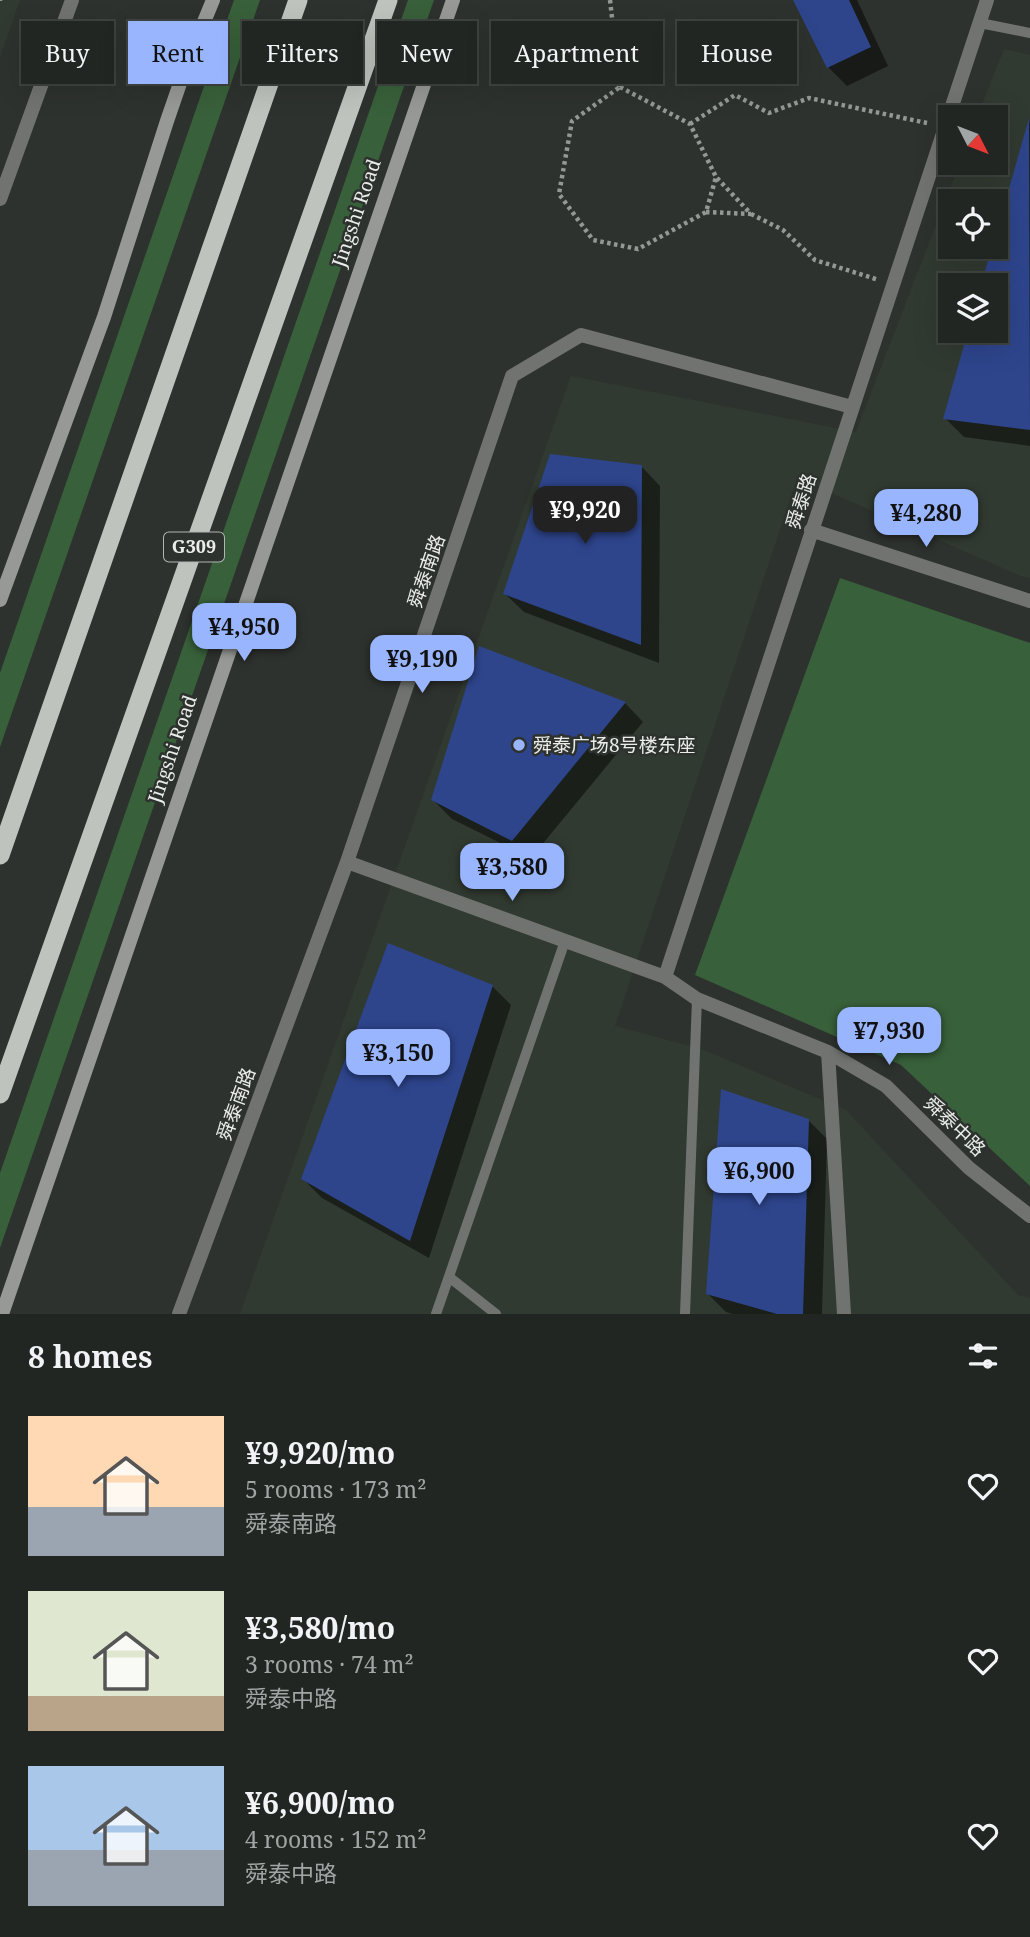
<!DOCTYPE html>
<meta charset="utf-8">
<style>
body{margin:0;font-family:"Noto Serif","Noto Sans SC",serif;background:#2a2e2a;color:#f1f3f6;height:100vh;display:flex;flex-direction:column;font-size:26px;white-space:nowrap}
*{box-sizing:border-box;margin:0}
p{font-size:23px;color:#a2a5a5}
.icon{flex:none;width:38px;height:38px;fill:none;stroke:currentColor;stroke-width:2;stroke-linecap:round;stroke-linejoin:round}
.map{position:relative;height:1314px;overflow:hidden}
.side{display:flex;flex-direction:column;background:#222622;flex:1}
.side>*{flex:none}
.top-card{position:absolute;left:21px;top:21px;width:989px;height:63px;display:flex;gap:14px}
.needle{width:46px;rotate:132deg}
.controls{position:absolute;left:938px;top:105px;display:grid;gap:14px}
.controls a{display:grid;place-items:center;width:70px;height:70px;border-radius:0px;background:#222622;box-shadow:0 7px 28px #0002,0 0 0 2px #3f4340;font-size:35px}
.price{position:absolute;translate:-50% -60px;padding:0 16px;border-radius:14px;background:#99b5fd;color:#111;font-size:23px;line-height:46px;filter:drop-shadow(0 2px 4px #0008)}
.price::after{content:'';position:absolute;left:50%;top:42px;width:21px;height:16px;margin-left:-10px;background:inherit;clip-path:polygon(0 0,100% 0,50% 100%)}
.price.selected{background:#222;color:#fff}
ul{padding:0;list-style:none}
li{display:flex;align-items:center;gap:21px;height:175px;padding:0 28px}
li span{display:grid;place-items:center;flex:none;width:196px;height:140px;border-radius:0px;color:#555}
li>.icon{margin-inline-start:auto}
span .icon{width:84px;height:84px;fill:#fffc;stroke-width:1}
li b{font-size:30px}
h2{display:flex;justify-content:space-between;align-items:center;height:84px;padding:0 28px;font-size:30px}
.chip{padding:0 24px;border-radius:0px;background:#222622;box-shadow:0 7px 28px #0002,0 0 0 2px #3f4340;font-size:24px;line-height:63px}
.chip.selected{background:#99b5fd;color:#111}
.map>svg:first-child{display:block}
.built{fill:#313a31;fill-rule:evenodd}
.green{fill:#38603a}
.shadow{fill:#0007}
.building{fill:#2e458c}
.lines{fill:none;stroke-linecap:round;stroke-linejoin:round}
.path{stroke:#949894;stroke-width:4.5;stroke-dasharray:3.5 3.5;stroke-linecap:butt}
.service{stroke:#717371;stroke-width:10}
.minor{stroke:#717371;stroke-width:14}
.tertiary{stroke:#717371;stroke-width:14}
.secondary{stroke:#969996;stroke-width:14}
.trunk{stroke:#bec3be;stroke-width:19}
.poi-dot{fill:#99b5fd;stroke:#2e322e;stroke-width:2.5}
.labels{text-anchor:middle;stroke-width:5;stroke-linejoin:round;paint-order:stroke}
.shield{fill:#2e322e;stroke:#b2b5b2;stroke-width:2}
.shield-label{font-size:18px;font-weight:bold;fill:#eaedea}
.street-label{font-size:19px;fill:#eaedea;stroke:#2e322e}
.poi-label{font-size:19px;fill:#eaedea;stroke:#2e322e;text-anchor:start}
</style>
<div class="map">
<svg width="1030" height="1314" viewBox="0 0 1030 1314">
<rect width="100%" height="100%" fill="#2e322e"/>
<path class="built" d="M 0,0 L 20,0 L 0,57 Z
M 1004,49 L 1030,55 L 1030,578 L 1021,576 L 797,478 L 615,1026 L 701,1049 L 846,1110 L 1018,1295 L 1030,1298 L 1030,1314 L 240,1314 L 571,376 L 856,432 L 960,163 L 996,163 L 996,117 L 977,117 ZM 950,201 L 996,201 L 996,247 L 950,247 ZM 950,285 L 996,285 L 996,331 L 950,331 Z"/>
<path class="green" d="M 234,0 L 260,0 L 0,747 L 0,673 Z
M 408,0 L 434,0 L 0,1248 L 0,1173 Z
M 840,578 L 1030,643 L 1030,1186 L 901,1065 L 695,975 Z"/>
<path class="shadow" d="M 795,0 L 857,0 L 888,66 L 847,86 L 828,67 Z
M 1030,121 L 1030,446 L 964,437 L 945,418 L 970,331 L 996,331 L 996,285 L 983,285 L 994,247 L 996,247 L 996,241 Z
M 642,467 L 660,486 L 659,663 L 524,612 L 505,594 Z
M 625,703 L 643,722 L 531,858 L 452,819 L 433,800 Z
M 492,986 L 511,1005 L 429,1258 L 322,1198 L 303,1179 Z
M 808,1120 L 827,1139 L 822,1314 L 733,1314 L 726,1312 L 707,1293 Z"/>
<path class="building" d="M 793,0 L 849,0 L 871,47 L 827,68 Z
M 1029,118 L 1030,430 L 943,419 L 968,331 L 996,331 L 996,285 L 981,285 L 992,247 L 996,247 L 996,234 Z
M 550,454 L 642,465 L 641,645 L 503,594 Z
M 479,646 L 626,702 L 512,841 L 431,800 Z
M 388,943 L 493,985 L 410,1241 L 301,1179 Z
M 721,1089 L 809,1119 L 803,1314 L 777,1314 L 706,1294 Z"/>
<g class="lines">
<path class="path" d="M 610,0 L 620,87
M 0,1 L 0,0
M 620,87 L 690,124 L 716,177 L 706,212 L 638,249 L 593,240 L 559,194 L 572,121 Z
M 690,124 L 735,95 L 769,113 L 809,98 L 927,123
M 706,212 L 751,214 L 716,177
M 751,214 L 783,230 L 815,260 L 879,280"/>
<path class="service" d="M 980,23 L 1030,33
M 449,1277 L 496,1314
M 436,1314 L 565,941
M 685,1314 L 697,999"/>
<path class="minor" d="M 987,0 L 665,977 L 697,999 L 828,1052 L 886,1086 L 969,1168 L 1030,1216
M 811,530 L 1030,601
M 347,862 L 665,977
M 828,1052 L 844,1314
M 179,1314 L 347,862 L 512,376 L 581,335 L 852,407"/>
<path class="tertiary" d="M 0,199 L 72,0"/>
<path class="secondary" d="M 0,600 L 104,317 L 167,121 L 187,63 L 213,0
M 2,1314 L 453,0"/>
<path class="trunk" d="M 0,855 L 298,0
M 0,1094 L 388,0"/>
</g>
<circle class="poi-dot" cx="519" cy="745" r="7"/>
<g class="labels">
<rect class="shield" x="164" y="532.5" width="60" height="29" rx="5"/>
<g class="shield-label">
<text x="194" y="553">G309</text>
</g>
<g class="street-label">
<text transform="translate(356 213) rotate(-71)" y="7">Jingshi Road</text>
<text transform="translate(801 501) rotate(-72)" y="7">舜泰路</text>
<text transform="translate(426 571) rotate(-71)" y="7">舜泰南路</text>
<text transform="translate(172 749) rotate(-71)" y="7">Jingshi Road</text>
<text transform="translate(236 1104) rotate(-70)" y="7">舜泰南路</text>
<text transform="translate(955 1126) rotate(44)" y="7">舜泰中路</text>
</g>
<g class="poi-label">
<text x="533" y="752">舜泰广场8号楼东座</text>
</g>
</g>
</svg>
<div class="controls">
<a><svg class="needle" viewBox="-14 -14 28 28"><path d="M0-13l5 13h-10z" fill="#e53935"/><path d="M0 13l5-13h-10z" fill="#a2a5a5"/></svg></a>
<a><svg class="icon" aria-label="locate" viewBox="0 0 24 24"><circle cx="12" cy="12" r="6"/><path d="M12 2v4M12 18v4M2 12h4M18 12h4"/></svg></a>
<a><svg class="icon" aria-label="layers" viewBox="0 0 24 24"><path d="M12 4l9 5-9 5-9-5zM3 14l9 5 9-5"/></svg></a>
</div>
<b class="price selected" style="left:585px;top:546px">¥9,920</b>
<b class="price" style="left:926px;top:549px">¥4,280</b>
<b class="price" style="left:244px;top:663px">¥4,950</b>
<b class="price" style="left:422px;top:695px">¥9,190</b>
<b class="price" style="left:512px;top:903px">¥3,580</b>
<b class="price" style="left:889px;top:1067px">¥7,930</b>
<b class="price" style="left:398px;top:1089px">¥3,150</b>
<b class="price" style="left:759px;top:1207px">¥6,900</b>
<div class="top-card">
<a class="chip">Buy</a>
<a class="chip selected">Rent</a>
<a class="chip">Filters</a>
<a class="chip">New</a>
<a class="chip">Apartment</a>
<a class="chip">House</a>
</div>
</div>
<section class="side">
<h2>8 homes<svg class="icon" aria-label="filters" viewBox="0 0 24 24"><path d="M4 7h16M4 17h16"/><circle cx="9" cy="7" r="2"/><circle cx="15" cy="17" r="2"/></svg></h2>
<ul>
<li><span style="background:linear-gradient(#ffd9b3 65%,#9aa5b1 0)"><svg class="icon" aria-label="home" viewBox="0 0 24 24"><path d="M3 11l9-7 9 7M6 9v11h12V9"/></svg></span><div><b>¥9,920/mo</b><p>5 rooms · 173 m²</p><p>舜泰南路</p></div><svg class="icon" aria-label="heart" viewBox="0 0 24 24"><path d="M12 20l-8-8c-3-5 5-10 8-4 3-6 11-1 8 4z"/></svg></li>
<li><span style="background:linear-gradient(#dfe7d0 75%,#b9a48a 0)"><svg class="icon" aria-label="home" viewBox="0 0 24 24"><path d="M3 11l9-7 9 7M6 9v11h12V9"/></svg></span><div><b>¥3,580/mo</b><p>3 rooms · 74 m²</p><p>舜泰中路</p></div><svg class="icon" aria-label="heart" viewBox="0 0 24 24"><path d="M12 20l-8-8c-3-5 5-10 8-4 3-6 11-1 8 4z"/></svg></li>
<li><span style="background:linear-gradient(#a9c7e8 60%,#9aa5b1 0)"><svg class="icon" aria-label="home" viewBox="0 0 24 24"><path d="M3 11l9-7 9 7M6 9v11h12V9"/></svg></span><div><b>¥6,900/mo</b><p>4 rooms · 152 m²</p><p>舜泰中路</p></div><svg class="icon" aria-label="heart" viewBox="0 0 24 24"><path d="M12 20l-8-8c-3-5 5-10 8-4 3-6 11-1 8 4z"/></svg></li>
</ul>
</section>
